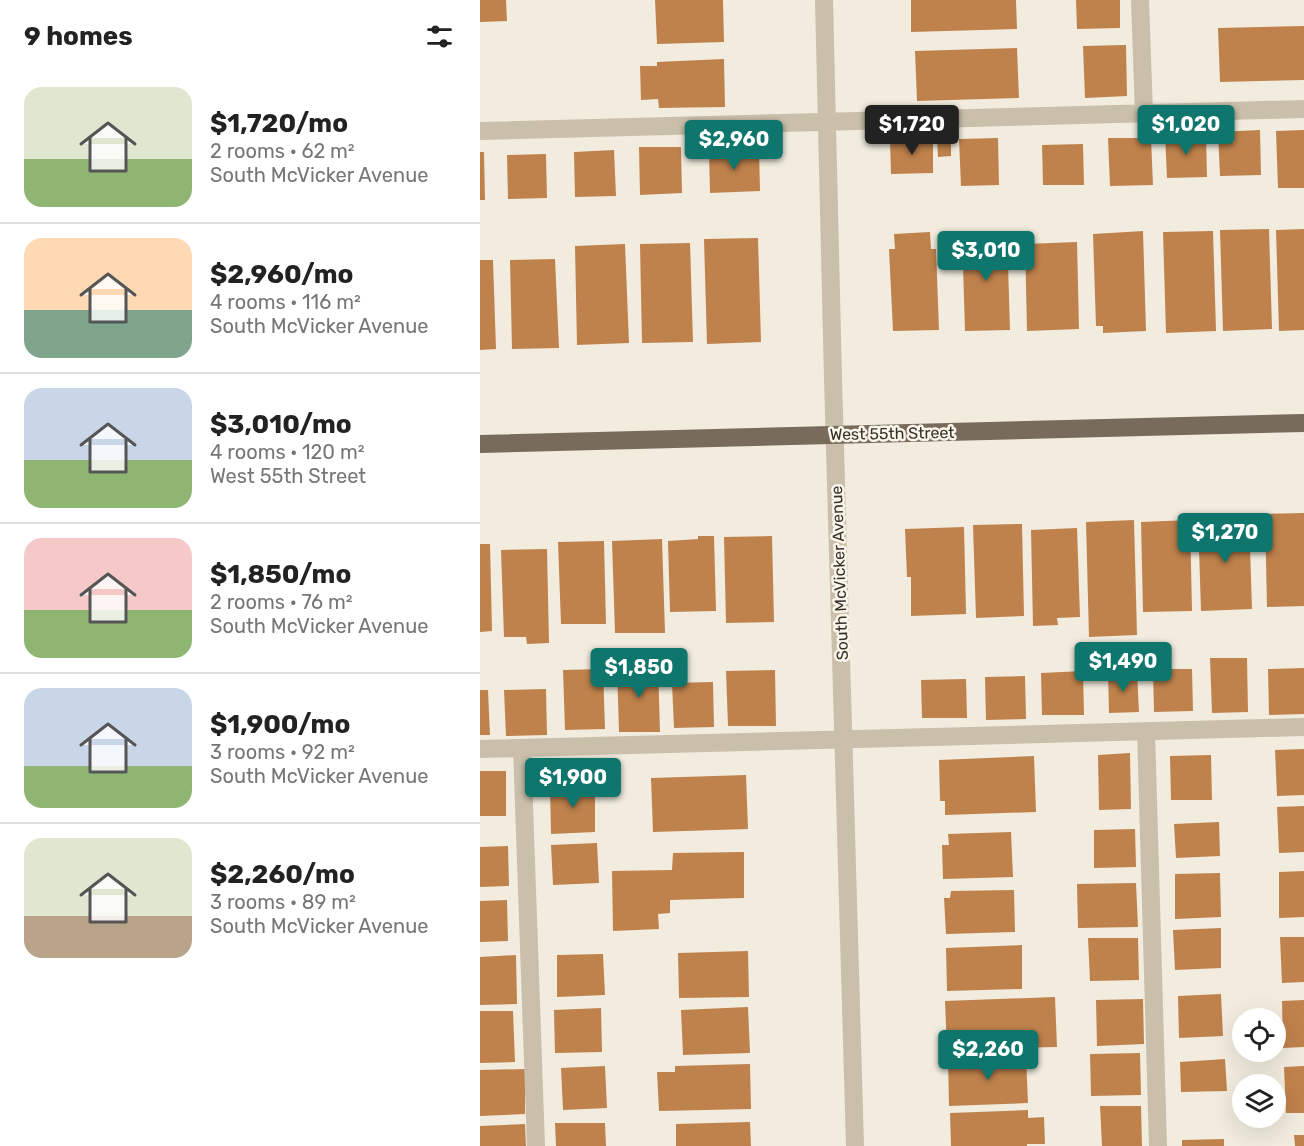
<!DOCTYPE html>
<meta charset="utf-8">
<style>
body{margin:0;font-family:Rubik,sans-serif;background:#f2f2f2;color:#222;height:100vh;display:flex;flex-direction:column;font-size:22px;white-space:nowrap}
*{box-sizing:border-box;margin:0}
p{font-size:20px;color:#767676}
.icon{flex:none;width:33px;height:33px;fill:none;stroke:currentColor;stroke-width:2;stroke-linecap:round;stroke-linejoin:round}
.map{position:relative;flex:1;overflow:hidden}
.sheet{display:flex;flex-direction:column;background:#fff;width:480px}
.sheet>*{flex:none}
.tools{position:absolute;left:752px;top:1008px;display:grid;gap:12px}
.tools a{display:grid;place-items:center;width:54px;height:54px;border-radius:50%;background:#fff;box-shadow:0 6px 24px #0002;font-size:30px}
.price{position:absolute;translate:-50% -51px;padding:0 14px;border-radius:6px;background:#0f766e;color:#fff;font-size:20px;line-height:39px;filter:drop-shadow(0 2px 3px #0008)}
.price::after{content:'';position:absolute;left:50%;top:36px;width:18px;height:14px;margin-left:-9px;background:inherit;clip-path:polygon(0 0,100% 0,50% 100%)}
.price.selected{background:#222;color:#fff}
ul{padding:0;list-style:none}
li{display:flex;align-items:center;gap:18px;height:150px;padding:0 24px}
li+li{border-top:2px solid #e0e0e0}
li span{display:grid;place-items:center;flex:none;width:168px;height:120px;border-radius:18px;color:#555}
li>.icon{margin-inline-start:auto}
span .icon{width:72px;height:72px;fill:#fffc;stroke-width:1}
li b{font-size:26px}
h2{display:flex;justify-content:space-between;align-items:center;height:72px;padding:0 24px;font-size:26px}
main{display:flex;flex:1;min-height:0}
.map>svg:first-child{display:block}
.building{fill:#c0824c}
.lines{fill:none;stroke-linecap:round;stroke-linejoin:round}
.minor{stroke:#c9bfaa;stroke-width:18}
.major{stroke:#786b5b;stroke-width:18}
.labels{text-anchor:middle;stroke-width:5;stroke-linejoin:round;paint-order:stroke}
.street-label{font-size:16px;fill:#373029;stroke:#f9f5ea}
</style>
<main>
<section class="sheet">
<h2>9 homes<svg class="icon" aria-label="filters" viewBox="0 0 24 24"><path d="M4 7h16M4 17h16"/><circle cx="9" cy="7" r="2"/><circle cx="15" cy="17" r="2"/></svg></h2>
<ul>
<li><span style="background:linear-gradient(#dfe7d0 60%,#8fb573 0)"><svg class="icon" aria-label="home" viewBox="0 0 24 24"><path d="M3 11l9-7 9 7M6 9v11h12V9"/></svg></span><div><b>$1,720/mo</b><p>2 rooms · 62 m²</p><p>South McVicker Avenue</p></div></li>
<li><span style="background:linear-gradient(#ffd9b3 60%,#7fa58c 0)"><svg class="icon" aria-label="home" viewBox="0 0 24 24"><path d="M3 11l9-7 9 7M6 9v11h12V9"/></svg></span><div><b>$2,960/mo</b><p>4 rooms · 116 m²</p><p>South McVicker Avenue</p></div></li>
<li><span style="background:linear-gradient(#c9d6e8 60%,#8fb573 0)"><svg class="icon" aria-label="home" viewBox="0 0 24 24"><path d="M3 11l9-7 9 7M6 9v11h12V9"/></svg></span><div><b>$3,010/mo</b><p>4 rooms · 120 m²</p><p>West 55th Street</p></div></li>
<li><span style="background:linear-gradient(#f6c9c9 60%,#8fb573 0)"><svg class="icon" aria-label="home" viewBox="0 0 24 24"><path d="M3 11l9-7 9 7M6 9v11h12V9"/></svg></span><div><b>$1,850/mo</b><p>2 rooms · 76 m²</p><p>South McVicker Avenue</p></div></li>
<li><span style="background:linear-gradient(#c9d6e8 65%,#8fb573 0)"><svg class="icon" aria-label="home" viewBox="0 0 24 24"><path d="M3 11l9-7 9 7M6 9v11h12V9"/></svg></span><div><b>$1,900/mo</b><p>3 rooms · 92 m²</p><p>South McVicker Avenue</p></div></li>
<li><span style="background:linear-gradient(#dfe7d0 65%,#b9a48a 0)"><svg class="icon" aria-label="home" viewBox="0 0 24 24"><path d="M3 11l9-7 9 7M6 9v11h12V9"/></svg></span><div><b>$2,260/mo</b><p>3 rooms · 89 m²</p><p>South McVicker Avenue</p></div></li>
</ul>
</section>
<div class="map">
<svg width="824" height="1146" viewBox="0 0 824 1146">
<rect width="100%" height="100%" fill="#f1ecde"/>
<path class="building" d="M 0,0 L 26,0 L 27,21 L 0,22 Z
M 175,0 L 243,0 L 244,42 L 177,44 Z
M 431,0 L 536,0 L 537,29 L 431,32 Z
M 596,0 L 640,0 L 640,28 L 597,29 Z
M 824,26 L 824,80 L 740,82 L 738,28 Z
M 646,45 L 647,96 L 605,98 L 603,46 Z
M 537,48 L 539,98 L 437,101 L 435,51 Z
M 244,59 L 245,107 L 179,108 L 178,99 L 161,100 L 160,66 L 177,66 L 177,62 Z
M 780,130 L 781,175 L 740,176 L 738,132 Z
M 824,130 L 824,188 L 798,188 L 796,131 Z
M 685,134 L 726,134 L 727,177 L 687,178 Z
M 471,138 L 471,156 L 458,157 L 457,139 Z
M 518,138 L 519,185 L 481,186 L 479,139 Z
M 628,138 L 671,138 L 673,185 L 630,186 Z
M 453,139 L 453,173 L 411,174 L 410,140 Z
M 603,144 L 604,185 L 563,185 L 562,145 Z
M 159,147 L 201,147 L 202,193 L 160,195 Z
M 279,149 L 280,191 L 230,193 L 229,150 Z
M 134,150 L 136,196 L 95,197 L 94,152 Z
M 0,152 L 4,152 L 5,200 L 0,200 Z
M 66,154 L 67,198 L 28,199 L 27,155 Z
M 789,229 L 792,329 L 743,331 L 740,230 Z
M 824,229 L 824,330 L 799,331 L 796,230 Z
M 663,231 L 666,331 L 623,333 L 623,326 L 616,326 L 613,234 Z
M 733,231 L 736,331 L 686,333 L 683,232 Z
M 450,232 L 451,249 L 456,249 L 459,330 L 413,331 L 409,249 L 415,249 L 414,234 Z
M 527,232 L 530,330 L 485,331 L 482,233 Z
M 278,238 L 281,342 L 227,344 L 224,239 Z
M 597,242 L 599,329 L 547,331 L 545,244 Z
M 210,243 L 213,342 L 162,343 L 160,244 Z
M 145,244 L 149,343 L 97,345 L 95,246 Z
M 75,259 L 79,348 L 32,349 L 30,260 Z
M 0,260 L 13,260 L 16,349 L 0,350 Z
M 824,513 L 824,606 L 787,607 L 785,514 Z
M 769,516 L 772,609 L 721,611 L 718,518 Z
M 654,520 L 657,635 L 609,637 L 606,522 Z
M 710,520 L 712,611 L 663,612 L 661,522 Z
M 542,524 L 544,616 L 496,618 L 493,525 Z
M 484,527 L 486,614 L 431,616 L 431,577 L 427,577 L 425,529 Z
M 597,528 L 600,617 L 577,618 L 578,625 L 553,626 L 551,530 Z
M 218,536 L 234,536 L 236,611 L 190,612 L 188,541 L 218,539 Z
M 292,536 L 294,622 L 246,623 L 244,537 Z
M 182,539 L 185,633 L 135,633 L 132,541 Z
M 124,541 L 126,624 L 81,624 L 78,542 Z
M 0,544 L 10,544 L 12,631 L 0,632 Z
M 67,549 L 69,643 L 47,644 L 46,637 L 24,637 L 21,550 Z
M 730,658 L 767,658 L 768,712 L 732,713 Z
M 178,665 L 180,732 L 139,732 L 137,667 Z
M 824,668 L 824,714 L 789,715 L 788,669 Z
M 123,669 L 125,729 L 85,730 L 83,670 Z
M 673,669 L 712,669 L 713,711 L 674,712 Z
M 295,670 L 296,726 L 248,726 L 246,671 Z
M 603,671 L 604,715 L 562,715 L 561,673 Z
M 657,672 L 659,712 L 629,713 L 628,673 Z
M 545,676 L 546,719 L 506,720 L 505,677 Z
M 486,679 L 487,718 L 442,718 L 441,680 Z
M 233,682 L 234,727 L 194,728 L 192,683 Z
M 66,689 L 67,735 L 26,736 L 24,690 Z
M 0,690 L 8,690 L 10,735 L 0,735 Z
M 824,749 L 824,795 L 797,796 L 795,750 Z
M 650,753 L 651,809 L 619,810 L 618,755 Z
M 731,755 L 732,800 L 691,800 L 690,756 Z
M 554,756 L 556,812 L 465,815 L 465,801 L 460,801 L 459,760 Z
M 0,771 L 26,771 L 26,816 L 0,816 Z
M 266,775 L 268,829 L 173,832 L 171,778 Z
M 70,786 L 115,786 L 115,832 L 71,834 Z
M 824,806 L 824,852 L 799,853 L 797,807 Z
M 739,822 L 740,856 L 696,858 L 694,824 Z
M 655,829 L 656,867 L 614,868 L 614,830 Z
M 531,832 L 533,877 L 463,879 L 462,845 L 469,845 L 468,834 Z
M 117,843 L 119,883 L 73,885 L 71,845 Z
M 28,846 L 29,886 L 0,887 L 0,847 Z
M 264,852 L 264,898 L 190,900 L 190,913 L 178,914 L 179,929 L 133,931 L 132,871 L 192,870 L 193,853 Z
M 824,871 L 824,917 L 799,918 L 799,872 Z
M 740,873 L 741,917 L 695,919 L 695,874 Z
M 656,883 L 658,927 L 598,928 L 597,884 Z
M 534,890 L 535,932 L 466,934 L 464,898 L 470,898 L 471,891 Z
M 27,900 L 28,941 L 0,942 L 0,901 Z
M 741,928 L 741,968 L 695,970 L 693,930 Z
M 800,937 L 824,937 L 824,982 L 802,983 Z
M 608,938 L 658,938 L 659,980 L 610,981 Z
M 542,945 L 542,989 L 467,991 L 466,948 Z
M 268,951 L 269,997 L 199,998 L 198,953 Z
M 123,954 L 125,995 L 77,997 L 77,955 Z
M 36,955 L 37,1004 L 0,1005 L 0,957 Z
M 741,994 L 743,1036 L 699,1038 L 698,996 Z
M 575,997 L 577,1047 L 467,1049 L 465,1001 Z
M 663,999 L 664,1044 L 617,1046 L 616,1000 Z
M 824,1000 L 824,1047 L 803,1048 L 802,1001 Z
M 268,1007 L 270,1053 L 203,1055 L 201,1010 Z
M 121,1008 L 122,1052 L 75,1053 L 74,1010 Z
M 0,1011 L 33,1011 L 35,1062 L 0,1063 Z
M 660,1053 L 661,1095 L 611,1096 L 610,1054 Z
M 546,1057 L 548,1103 L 469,1106 L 468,1059 Z
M 745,1059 L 747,1091 L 701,1092 L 700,1062 Z
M 270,1064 L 271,1109 L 179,1111 L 177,1072 L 195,1072 L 195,1066 Z
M 125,1066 L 127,1108 L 83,1110 L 81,1068 Z
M 824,1066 L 824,1113 L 806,1113 L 804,1067 Z
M 45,1069 L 45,1114 L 0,1116 L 0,1070 Z
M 620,1106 L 661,1106 L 662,1146 L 622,1146 Z
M 548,1110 L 548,1118 L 564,1117 L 565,1144 L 547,1144 L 547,1146 L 471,1146 L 470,1113 Z
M 270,1122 L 271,1146 L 196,1146 L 196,1124 Z
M 75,1123 L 125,1123 L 126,1146 L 76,1146 Z
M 45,1124 L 46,1146 L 0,1146 L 0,1126 Z
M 814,1135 L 824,1135 L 824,1146 L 815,1146 Z
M 744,1139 L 744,1146 L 702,1146 L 702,1140 Z"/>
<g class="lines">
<path class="minor" d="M 344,0 L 353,378 L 375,1146
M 660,0 L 664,113
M 0,131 L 824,109
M 666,731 L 678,1146
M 42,748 L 56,1146
M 0,749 L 824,727"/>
<path class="major" d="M 0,444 L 824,423"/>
</g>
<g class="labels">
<g class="street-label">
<text transform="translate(412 433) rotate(-1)" y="6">West 55th Street</text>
<text transform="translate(359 573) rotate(-92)" y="6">South McVicker Avenue</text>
</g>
</g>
</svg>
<div class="tools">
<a><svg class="icon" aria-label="locate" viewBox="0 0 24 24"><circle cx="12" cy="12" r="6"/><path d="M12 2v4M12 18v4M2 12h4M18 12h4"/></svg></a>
<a><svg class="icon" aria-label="layers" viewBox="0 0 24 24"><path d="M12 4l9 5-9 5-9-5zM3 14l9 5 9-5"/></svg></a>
</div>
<b class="price selected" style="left:432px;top:156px">$1,720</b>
<b class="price" style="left:706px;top:156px">$1,020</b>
<b class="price" style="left:254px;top:171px">$2,960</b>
<b class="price" style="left:506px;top:282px">$3,010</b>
<b class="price" style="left:745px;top:564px">$1,270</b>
<b class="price" style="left:643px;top:693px">$1,490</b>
<b class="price" style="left:159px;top:699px">$1,850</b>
<b class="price" style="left:93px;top:809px">$1,900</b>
<b class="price" style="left:508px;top:1081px">$2,260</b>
</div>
</main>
